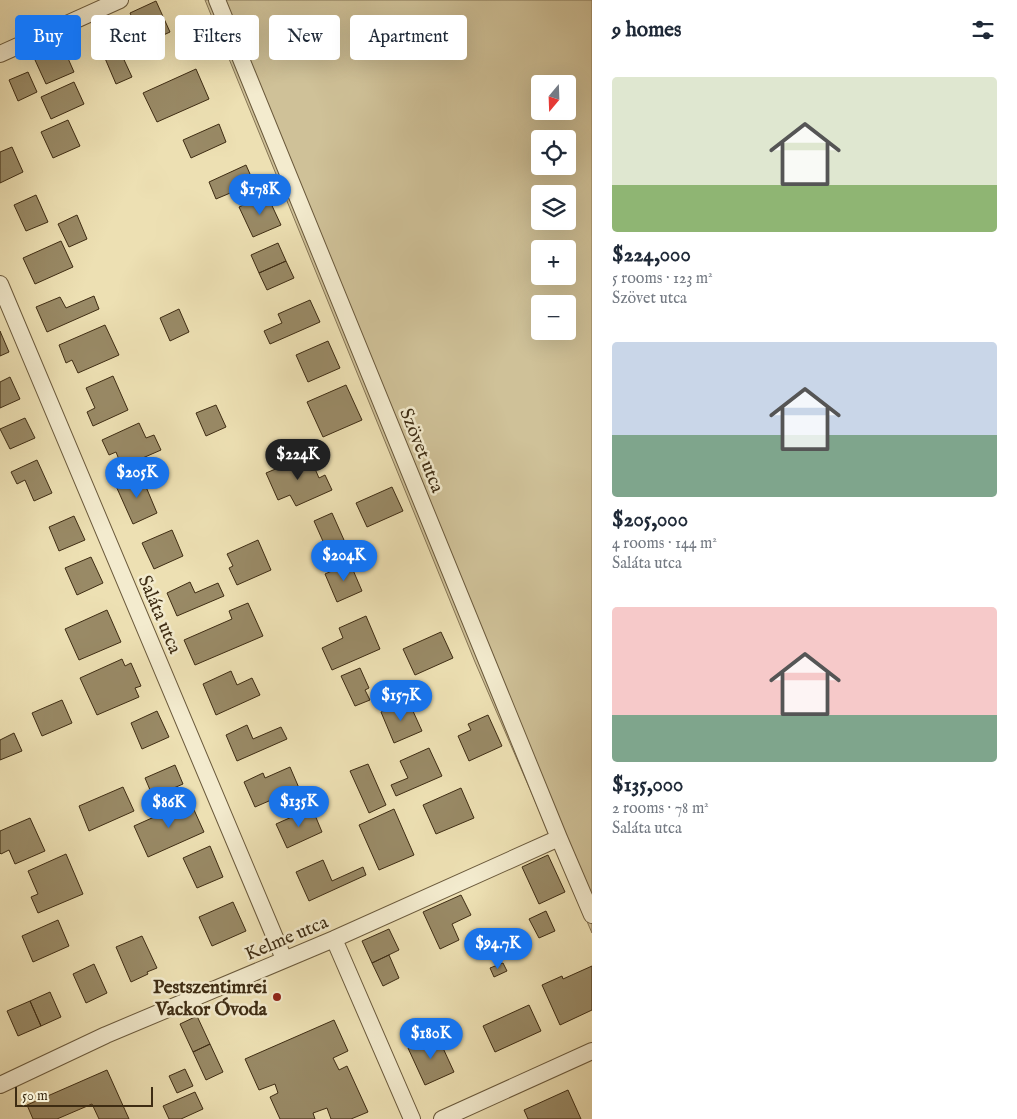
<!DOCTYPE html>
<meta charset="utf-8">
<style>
body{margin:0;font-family:"IM FELL English",serif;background:#f6f6f7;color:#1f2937;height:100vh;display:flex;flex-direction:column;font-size:19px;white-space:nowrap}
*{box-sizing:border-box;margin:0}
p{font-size:16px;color:#747a83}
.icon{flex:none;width:28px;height:28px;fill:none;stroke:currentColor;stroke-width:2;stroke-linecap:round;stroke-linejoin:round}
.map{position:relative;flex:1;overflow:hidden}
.drawer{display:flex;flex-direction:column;background:#fff;width:425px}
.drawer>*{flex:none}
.top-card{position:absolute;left:15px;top:15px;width:475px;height:45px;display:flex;gap:10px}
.needle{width:32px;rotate:199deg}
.controls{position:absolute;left:531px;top:75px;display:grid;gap:10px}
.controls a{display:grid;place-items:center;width:45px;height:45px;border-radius:5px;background:#fff;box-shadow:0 5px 20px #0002;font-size:25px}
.scale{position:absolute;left:15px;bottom:12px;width:138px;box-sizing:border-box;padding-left:5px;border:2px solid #3e2c13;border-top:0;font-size:14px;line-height:18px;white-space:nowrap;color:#3e2c13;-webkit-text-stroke:4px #f3ebce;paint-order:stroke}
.price{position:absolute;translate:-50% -42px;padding:0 11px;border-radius:18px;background:#1a73e8;color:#fff;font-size:16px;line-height:32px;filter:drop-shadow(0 1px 2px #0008)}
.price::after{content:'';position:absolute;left:50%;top:30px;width:15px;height:11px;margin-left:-8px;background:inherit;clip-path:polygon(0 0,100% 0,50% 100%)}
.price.active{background:#222;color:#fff}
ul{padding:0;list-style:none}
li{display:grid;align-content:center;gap:10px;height:265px;padding:0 20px}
li span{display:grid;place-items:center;height:155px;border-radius:5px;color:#555}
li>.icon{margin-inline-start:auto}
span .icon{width:90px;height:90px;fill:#fffc;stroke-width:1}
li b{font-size:21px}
h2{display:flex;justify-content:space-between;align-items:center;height:60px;padding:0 20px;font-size:21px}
.pill{padding:0 18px;border-radius:5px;background:#fff;box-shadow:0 5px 20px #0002;font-size:18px;line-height:45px}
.pill.active{background:#1a73e8;color:#fff}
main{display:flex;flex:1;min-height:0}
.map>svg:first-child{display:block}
.green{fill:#cfc198;stroke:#867656;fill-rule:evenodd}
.building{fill:#998a66;stroke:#3e2c13}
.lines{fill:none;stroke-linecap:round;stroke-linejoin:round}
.minor-casing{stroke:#6a593b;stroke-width:18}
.minor{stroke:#f3ebce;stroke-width:16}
.poi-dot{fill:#8f2418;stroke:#f3ebce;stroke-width:2}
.labels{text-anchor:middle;stroke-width:5;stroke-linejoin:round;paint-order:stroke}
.street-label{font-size:19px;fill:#3e2c13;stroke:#f3ebce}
.poi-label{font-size:19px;font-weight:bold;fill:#3e2c13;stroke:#f3ebce;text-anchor:end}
</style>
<main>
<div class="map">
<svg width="592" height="1119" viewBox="0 0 592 1119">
<rect width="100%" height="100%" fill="#ede0b3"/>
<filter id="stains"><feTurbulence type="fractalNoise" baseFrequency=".004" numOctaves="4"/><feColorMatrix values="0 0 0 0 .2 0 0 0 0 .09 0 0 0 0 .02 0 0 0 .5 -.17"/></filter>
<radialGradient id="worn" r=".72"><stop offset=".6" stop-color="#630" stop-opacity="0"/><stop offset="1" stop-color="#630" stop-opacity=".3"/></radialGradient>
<path class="green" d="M 205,0 L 592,0 L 592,933 L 475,662 ZM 540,84 L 568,84 L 568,111 L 540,111 ZM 540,139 L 568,139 L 568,166 L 540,166 ZM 540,194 L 568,194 L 568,221 L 540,221 ZM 540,249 L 568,249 L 568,276 L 540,276 ZM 540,304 L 568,304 L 568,331 L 540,331 Z"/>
<path class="building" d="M 156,1 L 170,32 L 144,44 L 130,13 Z
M 63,47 L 74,72 L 46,84 L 35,60 Z
M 119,49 L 132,77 L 116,84 L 104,56 Z
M 196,69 L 209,99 L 157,122 L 143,93 Z
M 28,72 L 37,92 L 18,101 L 9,80 Z
M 74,82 L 84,104 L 51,119 L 41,97 Z
M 68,120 L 80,146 L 53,158 L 41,132 Z
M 219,124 L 226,142 L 191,158 L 183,140 Z
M 12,147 L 23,172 L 0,183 L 0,152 Z
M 246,165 L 254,183 L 216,199 L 209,182 Z
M 36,195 L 48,222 L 26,231 L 14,205 Z
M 267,195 L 281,225 L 253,237 L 239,207 Z
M 77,215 L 87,239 L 69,247 L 58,224 Z
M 61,241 L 73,267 L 35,284 L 23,258 Z
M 278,243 L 286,261 L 259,273 L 251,255 Z
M 286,261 L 294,278 L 267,290 L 259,273 Z
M 94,296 L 99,309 L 47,332 L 36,307 L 60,297 L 66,308 Z
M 310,300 L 320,322 L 270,344 L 264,331 L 282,323 L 278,314 Z
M 179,309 L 189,332 L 170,341 L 160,318 Z
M 105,325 L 119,355 L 78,373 L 72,360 L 66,363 L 59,345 Z
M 0,331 L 9,352 L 0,356 Z
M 328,341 L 340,368 L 308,382 L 296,355 Z
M 113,376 L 128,410 L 93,426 L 87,412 L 95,408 L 86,388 Z
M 10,377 L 20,399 L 0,408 L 0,382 Z
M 346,385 L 362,420 L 323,437 L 307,402 Z
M 216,405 L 226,427 L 206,436 L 196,413 Z
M 25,418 L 35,438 L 10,449 L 0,429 Z
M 139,423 L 146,438 L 154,435 L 161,450 L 122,467 L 116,452 L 109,455 L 102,440 Z
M 309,455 L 319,478 L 325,475 L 332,490 L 296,506 L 290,495 L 278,500 L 266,473 Z
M 37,460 L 52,493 L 34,501 L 25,480 L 17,484 L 11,472 Z
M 141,475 L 157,513 L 133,524 L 116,486 Z
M 392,487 L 403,511 L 367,527 L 356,503 Z
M 332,513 L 344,540 L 326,548 L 314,521 Z
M 74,516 L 85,540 L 59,551 L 49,527 Z
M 172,530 L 183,556 L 154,569 L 142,543 Z
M 258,540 L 271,570 L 237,585 L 229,568 L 233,566 L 227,554 Z
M 91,557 L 103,583 L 77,595 L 65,568 Z
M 350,563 L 362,591 L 337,602 L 325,574 Z
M 190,582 L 195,593 L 218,583 L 224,596 L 177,616 L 167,593 Z
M 248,603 L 263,636 L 195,665 L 184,640 L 232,619 L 229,611 Z
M 107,610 L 121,642 L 79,660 L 65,629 Z
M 366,616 L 380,649 L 332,670 L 322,648 L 343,638 L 339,628 Z
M 441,632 L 453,658 L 415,675 L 403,649 Z
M 122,659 L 125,666 L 131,663 L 141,686 L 135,688 L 139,697 L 97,715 L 80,678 Z
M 360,668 L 369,688 L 365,690 L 370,700 L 355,706 L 341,676 Z
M 231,671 L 237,685 L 252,678 L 260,695 L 216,715 L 203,684 Z
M 62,700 L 72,723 L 42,736 L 32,713 Z
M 408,700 L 422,731 L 394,743 L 381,712 Z
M 157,711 L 169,737 L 142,749 L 131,723 Z
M 488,715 L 502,746 L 469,761 L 458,736 L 471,730 L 468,724 Z
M 247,725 L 253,739 L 281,727 L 287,739 L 237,761 L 226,735 Z
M 14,733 L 22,751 L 0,760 L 0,740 Z
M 429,748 L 442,776 L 396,796 L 391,785 L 408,778 L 400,761 Z
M 368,764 L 386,805 L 369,813 L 350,771 Z
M 175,765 L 183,784 L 153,797 L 145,778 Z
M 290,767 L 299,788 L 255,807 L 244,782 L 263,773 L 265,778 Z
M 123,787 L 134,811 L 89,831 L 79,806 Z
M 461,788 L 474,818 L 436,834 L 423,805 Z
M 190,801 L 204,832 L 148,857 L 134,826 Z
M 312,808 L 322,832 L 287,848 L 276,824 Z
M 394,809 L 414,855 L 379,870 L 359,825 Z
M 30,818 L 45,851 L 15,864 L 9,850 L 1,854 L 0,853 L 0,831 Z
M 210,846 L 223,877 L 197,888 L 183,858 Z
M 66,854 L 83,894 L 38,913 L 31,897 L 38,894 L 28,871 Z
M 548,855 L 565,892 L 539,904 L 522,867 Z
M 323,860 L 332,881 L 363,867 L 366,875 L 309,901 L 296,872 Z
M 461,895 L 471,915 L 452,924 L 459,940 L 440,949 L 423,912 Z
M 233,902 L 246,931 L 212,946 L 199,917 Z
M 546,911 L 555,931 L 539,938 L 529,919 Z
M 58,920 L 69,946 L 33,962 L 22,936 Z
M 389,929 L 399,950 L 372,963 L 362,941 Z
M 142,936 L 157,968 L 147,972 L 148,974 L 131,982 L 116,947 Z
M 389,955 L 399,978 L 383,986 L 372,963 Z
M 503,963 L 507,971 L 494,977 L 490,968 Z
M 94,964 L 107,993 L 86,1003 L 73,974 Z
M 592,966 L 592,1010 L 560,1025 L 542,985 L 562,976 L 563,979 Z
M 50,992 L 61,1017 L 41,1026 L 30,1001 Z
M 30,1001 L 41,1026 L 18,1036 L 7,1011 Z
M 529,1005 L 541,1031 L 495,1052 L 483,1026 Z
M 197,1016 L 210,1044 L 193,1052 L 180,1024 Z
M 334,1020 L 348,1051 L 333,1058 L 339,1070 L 347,1066 L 368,1112 L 351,1119 L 331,1119 L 327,1108 L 313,1113 L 315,1119 L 280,1119 L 270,1097 L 278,1093 L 275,1084 L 259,1090 L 245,1059 Z
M 437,1035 L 454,1072 L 425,1085 L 408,1048 Z
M 210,1044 L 223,1072 L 206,1080 L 193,1052 Z
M 185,1069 L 193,1086 L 177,1093 L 169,1076 Z
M 107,1070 L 129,1119 L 99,1119 L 92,1104 L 57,1119 L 33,1119 L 27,1105 Z
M 568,1090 L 581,1119 L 528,1119 L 524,1110 Z
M 195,1092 L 203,1109 L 181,1119 L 169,1119 L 163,1106 Z"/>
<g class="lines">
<defs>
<path id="minor" d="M 217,0 L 559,838 L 592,915
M 0,54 L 120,0
M 0,284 L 284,959
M 334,939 L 412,1119
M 0,1085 L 106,1035 L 334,939 L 559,838
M 442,1119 L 592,1051"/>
</defs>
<use href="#minor" class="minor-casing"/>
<use href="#minor" class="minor"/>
</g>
<circle class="poi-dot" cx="277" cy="997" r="5"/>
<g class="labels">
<g class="street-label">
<text transform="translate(423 450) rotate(68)" y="7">Szövet utca</text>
<text transform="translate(161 614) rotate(67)" y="7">Saláta utca</text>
<text transform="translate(286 937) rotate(-23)" y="7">Kelme utca</text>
</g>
<g class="poi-label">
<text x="267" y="993">Pestszentimrei<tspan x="267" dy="22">Vackor Óvoda</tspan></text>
</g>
</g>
<rect width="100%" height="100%" filter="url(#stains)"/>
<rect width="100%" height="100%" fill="url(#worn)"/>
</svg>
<div class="controls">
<a><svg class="needle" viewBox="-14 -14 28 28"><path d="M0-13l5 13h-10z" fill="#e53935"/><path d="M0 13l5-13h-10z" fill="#747a83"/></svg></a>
<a><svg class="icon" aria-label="locate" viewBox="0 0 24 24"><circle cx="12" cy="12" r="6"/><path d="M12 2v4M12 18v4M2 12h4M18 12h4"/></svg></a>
<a><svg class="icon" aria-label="layers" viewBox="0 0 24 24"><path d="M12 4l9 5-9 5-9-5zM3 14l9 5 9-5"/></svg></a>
<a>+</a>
<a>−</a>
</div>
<div class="scale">50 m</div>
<b class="price" style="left:260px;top:216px">$178K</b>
<b class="price active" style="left:298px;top:481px">$224K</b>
<b class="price" style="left:137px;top:499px">$205K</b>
<b class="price" style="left:344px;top:582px">$204K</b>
<b class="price" style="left:401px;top:722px">$157K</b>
<b class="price" style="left:299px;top:828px">$135K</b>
<b class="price" style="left:169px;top:829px">$86K</b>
<b class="price" style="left:498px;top:970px">$94.7K</b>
<b class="price" style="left:431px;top:1060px">$180K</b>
<div class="top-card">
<a class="pill active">Buy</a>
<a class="pill">Rent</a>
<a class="pill">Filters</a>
<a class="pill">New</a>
<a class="pill">Apartment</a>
</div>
</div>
<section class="drawer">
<h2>9 homes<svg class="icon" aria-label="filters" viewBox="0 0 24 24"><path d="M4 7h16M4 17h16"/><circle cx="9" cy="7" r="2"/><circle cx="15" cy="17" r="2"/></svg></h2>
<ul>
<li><span style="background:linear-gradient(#dfe7d0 70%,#8fb573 0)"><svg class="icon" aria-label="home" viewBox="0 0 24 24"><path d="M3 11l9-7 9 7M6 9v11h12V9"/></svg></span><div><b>$224,000</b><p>5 rooms · 123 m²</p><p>Szövet utca</p></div></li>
<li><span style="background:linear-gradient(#c9d6e8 60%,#7fa58c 0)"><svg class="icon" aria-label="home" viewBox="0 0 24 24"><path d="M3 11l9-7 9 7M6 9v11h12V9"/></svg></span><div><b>$205,000</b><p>4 rooms · 144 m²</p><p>Saláta utca</p></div></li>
<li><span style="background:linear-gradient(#f6c9c9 70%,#7fa58c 0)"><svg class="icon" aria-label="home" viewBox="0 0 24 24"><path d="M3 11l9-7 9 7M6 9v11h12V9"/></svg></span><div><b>$135,000</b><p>2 rooms · 78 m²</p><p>Saláta utca</p></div></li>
</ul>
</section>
</main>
